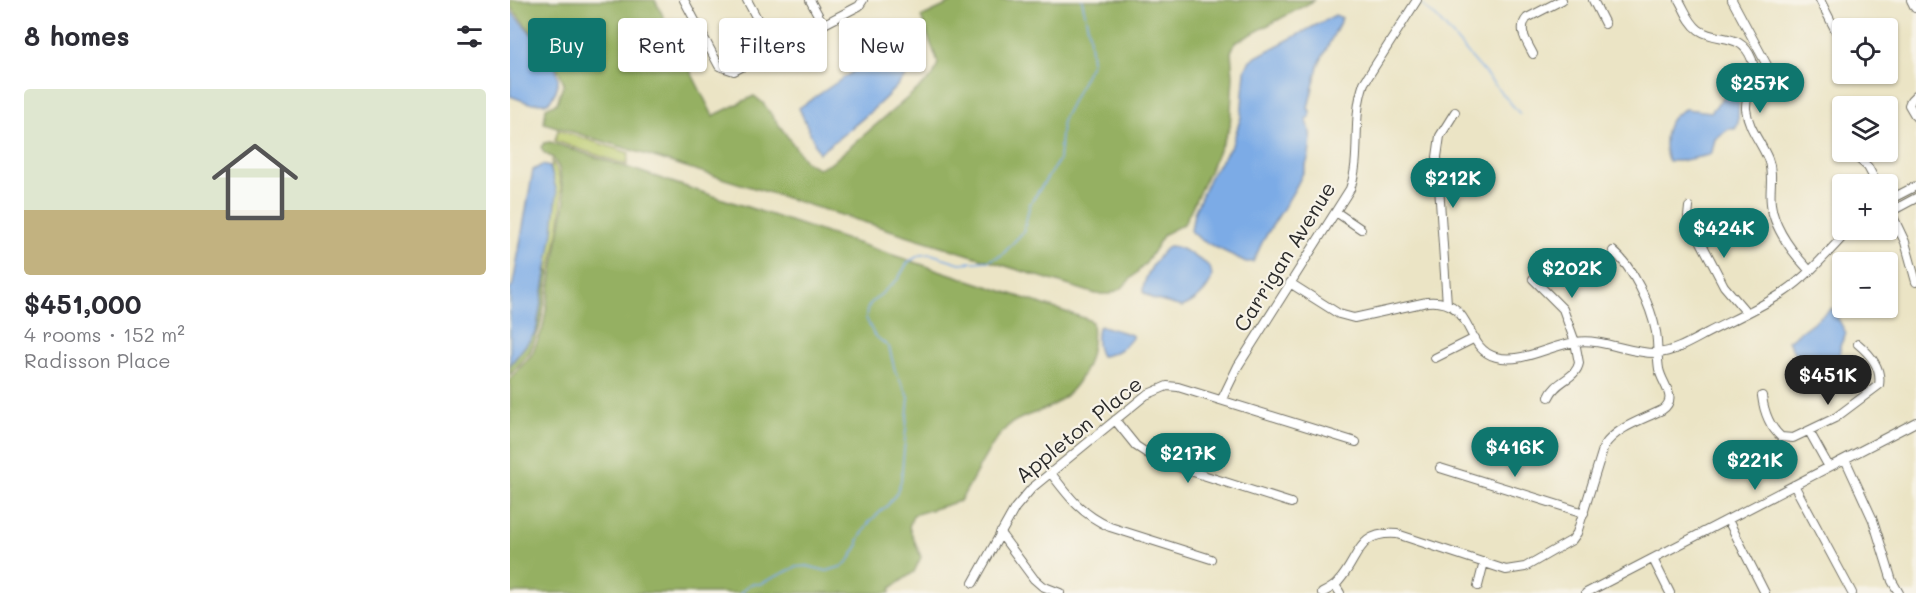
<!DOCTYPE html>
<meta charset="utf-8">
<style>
body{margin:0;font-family:Mali,sans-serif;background:#f7f7f7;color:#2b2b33;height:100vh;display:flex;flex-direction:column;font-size:22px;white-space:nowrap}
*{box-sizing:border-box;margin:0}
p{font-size:20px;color:#7c7c81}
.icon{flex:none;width:33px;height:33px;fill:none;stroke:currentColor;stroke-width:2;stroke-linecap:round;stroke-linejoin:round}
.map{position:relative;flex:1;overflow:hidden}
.panel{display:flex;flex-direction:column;background:#fff;width:510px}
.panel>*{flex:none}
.guide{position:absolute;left:18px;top:18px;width:570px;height:54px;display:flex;gap:12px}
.tools{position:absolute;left:1322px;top:18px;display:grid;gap:12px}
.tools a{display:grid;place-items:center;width:66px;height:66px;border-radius:6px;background:#fff;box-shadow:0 2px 4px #0004;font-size:30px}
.price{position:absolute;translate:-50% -51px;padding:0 14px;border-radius:21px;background:#0f766e;color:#fff;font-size:20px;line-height:39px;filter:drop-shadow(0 2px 3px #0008)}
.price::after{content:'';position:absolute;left:50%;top:36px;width:18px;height:14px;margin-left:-9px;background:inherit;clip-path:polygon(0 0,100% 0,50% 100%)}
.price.on{background:#222;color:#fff}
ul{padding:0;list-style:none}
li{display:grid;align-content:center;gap:12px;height:318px;padding:0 24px}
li+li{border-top:2px solid #e1e1e2}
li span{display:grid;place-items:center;height:186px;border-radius:6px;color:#555}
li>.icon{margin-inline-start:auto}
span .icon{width:108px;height:108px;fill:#fffc;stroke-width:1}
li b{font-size:26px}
h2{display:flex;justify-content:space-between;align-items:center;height:72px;padding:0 24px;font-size:26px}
.pill{padding:0 21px;border-radius:6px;background:#fff;box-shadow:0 2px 4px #0004;font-size:21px;line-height:54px}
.pill.on{background:#0f766e;color:#fff}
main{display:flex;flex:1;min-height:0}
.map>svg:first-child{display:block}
.green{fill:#bccc6f;stroke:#747c4d;stroke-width:1.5}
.forest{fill:#95b062;stroke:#606e46;stroke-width:1.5}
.water{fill:#7babe6;stroke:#536b88;stroke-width:1.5}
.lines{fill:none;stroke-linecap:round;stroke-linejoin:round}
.stream{stroke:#7babe6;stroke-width:1.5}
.minor-casing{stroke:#6e6c61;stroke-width:10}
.minor{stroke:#fff;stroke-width:8}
.labels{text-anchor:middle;stroke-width:4.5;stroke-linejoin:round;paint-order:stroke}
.street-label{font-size:21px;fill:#2b2b2b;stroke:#f7f3e8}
</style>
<main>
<section class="panel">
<h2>8 homes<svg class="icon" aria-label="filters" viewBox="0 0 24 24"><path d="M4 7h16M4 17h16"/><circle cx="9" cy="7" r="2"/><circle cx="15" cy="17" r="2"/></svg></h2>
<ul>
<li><span style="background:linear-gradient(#dfe7d0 65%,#c2b280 0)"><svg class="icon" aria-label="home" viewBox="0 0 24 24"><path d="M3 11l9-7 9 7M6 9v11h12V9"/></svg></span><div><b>$451,000</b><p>4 rooms · 152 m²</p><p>Radisson Place</p></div></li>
</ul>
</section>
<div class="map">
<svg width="1406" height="593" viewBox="0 0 1406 593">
<rect width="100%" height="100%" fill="#f7f3e8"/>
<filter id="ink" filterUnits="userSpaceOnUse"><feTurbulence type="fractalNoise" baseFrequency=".0167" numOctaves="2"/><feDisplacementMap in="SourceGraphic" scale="12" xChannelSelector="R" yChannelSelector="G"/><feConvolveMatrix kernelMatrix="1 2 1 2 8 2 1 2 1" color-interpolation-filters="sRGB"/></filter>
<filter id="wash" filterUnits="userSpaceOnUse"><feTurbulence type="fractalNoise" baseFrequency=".008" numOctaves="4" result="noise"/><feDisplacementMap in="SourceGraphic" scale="24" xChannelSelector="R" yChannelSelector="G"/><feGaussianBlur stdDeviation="1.35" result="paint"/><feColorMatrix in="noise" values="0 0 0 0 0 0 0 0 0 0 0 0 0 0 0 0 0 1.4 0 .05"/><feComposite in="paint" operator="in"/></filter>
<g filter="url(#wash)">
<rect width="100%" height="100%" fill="#ebe4c5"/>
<path class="green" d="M 48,130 L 119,153 L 117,165 L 45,141 Z
M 42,161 C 62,193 46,238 40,274 L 37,270 L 47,193 L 41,169 Z"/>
<path class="forest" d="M 0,0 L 145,0 L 203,116 L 244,96 L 253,103 L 296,162 L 308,168 L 320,164 L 423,76 L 428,63 L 411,17 L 447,0 L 805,0 L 725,43 L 721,52 L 723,76 L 720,127 L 674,224 L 654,234 L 636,263 L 612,288 L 600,294 L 586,294 L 34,123 L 36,108 L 47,103 L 54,83 L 43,58 L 0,6 Z
M 40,142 L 577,319 L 582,322 C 586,359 570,393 535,409 C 523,414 506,418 497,427 C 477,447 465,477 450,501 L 403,515 L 399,527 L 411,557 L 404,572 L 381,588 L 380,593 L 0,593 L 0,379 L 22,354 L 33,328 L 55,201 L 49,168 L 43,158 L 34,153 L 31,147 L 34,143 Z
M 37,270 L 40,274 L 30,327 L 20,352 L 0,375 L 0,365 L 26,332 Z"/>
<path class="water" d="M 0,10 C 13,26 46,56 48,77 C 49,87 44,96 38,103 L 19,103 L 0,96 Z
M 825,15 L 832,18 L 808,66 L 798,108 L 800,111 L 800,117 L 796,119 C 815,159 771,208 753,241 C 749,248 747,255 743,262 L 736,262 L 691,240 L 681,231 L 684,213 L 700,177 L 722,145 L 731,117 L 735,71 L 740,60 Z
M 391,39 L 398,42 L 407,62 C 380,98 345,126 309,153 L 289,108 Z
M 1226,88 L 1229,91 L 1228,124 L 1225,129 L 1219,129 L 1205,139 L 1202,152 L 1199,155 L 1170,161 L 1159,161 C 1153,153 1154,130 1160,122 C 1163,116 1169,112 1175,109 L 1201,112 L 1217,93 Z
M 32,165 L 40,167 L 47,193 L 43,232 L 26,332 L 0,365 L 0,290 L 3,284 L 23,170 Z
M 659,246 C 668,246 677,251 685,257 C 690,260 697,263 700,268 C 708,284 685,302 672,307 L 643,299 L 633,292 C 633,277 648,255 659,246 Z
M 1322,308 L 1336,333 L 1330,346 L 1331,363 L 1302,379 L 1298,378 L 1278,341 Z
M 592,326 L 619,334 L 623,336 C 617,347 603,355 591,356 C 586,348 586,337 588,327 Z"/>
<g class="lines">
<path class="stream" d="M 912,5 L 928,19 L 1010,114
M 230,593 L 240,584 L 250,584 L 286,567 L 297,566 L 317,571 L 333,566 L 340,559 L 348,546 L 348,541 L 360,521 L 377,506 L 386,494 L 391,481 L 399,397 L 385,371 L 379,347 L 364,335 L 356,318 L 357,310 L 360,304 L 388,279 L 398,262 L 410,255 L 421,254 L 450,263 L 478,261 L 492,255 L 513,232 L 520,204 L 549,160 L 552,121 L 582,62 L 579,32 L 572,0"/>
</g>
</g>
<g filter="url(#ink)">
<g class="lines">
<defs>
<path id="minor" d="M 174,0 L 209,66 L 224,71 L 349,6 L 353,0
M 237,0 L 264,50
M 300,0 L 313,24
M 1083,0 L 1095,24
M 1169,0 C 1175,10 1179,23 1189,30 C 1208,43 1231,31 1242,60 C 1248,77 1235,92 1236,109 C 1238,128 1251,142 1258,159 C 1264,174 1259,189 1261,204 C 1264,229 1283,253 1299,270
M 1222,0 L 1266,82
M 1310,0 L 1330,39
M 1401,0 L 1405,8
M 1023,54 C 1017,42 1007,29 1017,18 L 1052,0
M 1406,95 L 1401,100 L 1399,105 L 1406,117
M 1330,143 L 1332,145
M 1341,152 L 1358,167 L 1367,184
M 1377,201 L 1406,186
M 1377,204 L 1395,242 L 1406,282
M 1179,207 L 1178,217 L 1214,286 L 1237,313
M 826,212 L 851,229
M 1378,213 L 1406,198
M 1023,279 L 1053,309 L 1065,342 L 1069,363 C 1066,379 1046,380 1039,397
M 780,283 L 829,314 L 844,318 L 917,302 C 966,298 952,348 986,357 C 1012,364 1040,345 1066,342 C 1093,338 1119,354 1147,353 C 1164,352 1182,341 1197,333 C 1222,320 1250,308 1274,292 C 1298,276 1319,251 1339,230
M 937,304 L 927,157 L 930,136 L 945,112
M 925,358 L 965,338
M 1252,396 C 1254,412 1259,426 1271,437 L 1283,438 L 1325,418 L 1369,385 C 1372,368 1360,354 1348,344
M 712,399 L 728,366 L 840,189 C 852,155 841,120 854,83 L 907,0
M 605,420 L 626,446 L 649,461 L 781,503
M 1299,431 L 1319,467
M 1335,459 L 1363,520 L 1382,581 L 1389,593
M 930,468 L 1074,513
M 540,472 C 559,497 571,514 600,527 L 701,559
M 1284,485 L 1342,593
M 1218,520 L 1255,593
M 490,533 L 524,579 L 532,586 L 550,593
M 1143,559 L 1160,593
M 463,583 L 505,508 L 522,488 L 636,395 L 657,386 L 668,387 L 846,442
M 825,585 L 830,593
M 968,586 L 974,562
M 812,593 C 818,590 824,587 828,582 C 850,558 846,531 887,534 L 996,570 L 1015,567 L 1062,540 L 1067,533 L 1094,446 C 1107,427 1132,420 1152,410 C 1169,398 1152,385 1149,369 C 1147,357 1148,344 1146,332 C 1141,306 1123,267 1103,251
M 1076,593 L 1406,422"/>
</defs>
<use href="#minor" class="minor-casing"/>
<use href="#minor" class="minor"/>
</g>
</g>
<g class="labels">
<g class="street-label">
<text transform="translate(775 257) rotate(-58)" y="7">Carrigan Avenue</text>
<text transform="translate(569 430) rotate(-39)" y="7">Appleton Place</text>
</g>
</g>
</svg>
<div class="tools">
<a><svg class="icon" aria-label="locate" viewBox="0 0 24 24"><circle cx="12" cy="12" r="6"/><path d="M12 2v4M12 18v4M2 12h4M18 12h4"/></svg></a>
<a><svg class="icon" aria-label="layers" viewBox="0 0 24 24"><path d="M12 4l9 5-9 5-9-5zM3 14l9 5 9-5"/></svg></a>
<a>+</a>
<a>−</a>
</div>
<b class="price" style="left:1250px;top:114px">$257K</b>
<b class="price" style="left:943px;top:209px">$212K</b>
<b class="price" style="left:1214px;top:259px">$424K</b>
<b class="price" style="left:1062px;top:299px">$202K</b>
<b class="price on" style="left:1318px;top:406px">$451K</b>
<b class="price" style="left:1005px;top:478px">$416K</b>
<b class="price" style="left:678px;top:484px">$217K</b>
<b class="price" style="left:1245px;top:491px">$221K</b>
<div class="guide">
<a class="pill on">Buy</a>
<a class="pill">Rent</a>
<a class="pill">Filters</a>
<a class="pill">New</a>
</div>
</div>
</main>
